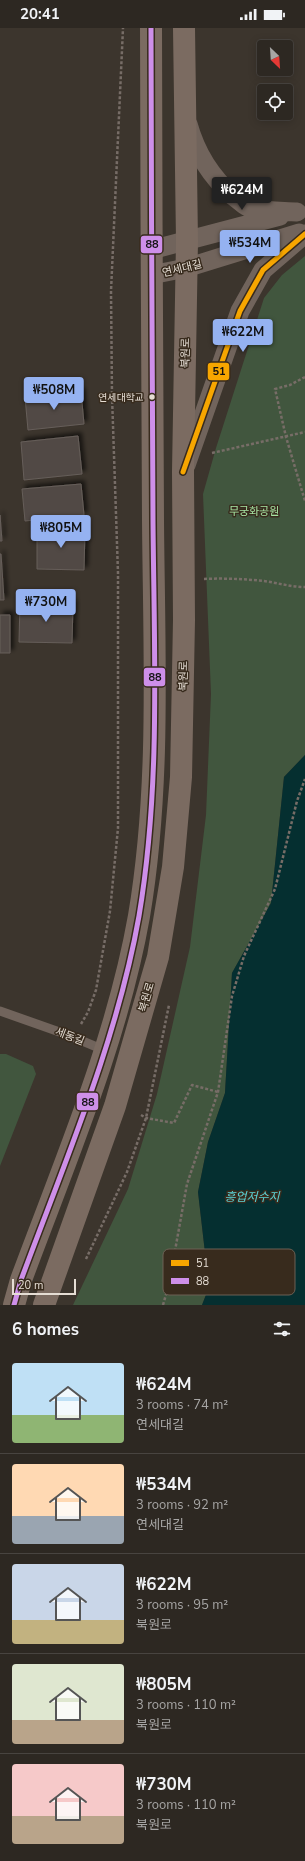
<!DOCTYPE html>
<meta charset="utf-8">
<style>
body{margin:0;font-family:"Nunito Sans","Noto Sans KR",sans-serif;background:#35302a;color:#f1f3f6;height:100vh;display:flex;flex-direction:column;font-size:15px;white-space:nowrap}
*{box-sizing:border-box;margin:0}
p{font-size:13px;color:#a7a6a5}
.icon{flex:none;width:22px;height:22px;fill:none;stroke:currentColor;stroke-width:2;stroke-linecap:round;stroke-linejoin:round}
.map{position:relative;height:1277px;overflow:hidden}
.drawer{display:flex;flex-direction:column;background:#2d2822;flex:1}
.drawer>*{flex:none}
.needle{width:26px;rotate:155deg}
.fabs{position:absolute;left:257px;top:12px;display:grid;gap:8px}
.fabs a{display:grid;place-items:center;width:36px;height:36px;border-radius:4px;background:#2d2822;box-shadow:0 2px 10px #0003,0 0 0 1px #484440;font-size:20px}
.scale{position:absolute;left:12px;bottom:10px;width:64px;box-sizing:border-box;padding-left:4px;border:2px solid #e5ddd4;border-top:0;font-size:11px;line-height:14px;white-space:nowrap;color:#e5ddd4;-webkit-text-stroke:3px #382b1d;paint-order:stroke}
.price{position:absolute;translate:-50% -34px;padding:0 9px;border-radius:4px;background:#95b2f1;color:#111;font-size:13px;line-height:26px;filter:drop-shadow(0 1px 2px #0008)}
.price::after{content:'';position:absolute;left:50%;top:24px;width:12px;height:9px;margin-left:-6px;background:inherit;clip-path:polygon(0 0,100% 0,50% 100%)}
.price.selected{background:#222;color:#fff}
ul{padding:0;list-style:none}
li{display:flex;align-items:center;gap:12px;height:100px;padding:0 12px}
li+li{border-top:1px solid #484440}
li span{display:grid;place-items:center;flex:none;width:112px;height:80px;border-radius:4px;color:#555}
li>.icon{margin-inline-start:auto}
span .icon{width:48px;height:48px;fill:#fffc;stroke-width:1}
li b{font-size:17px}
h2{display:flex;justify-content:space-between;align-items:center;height:48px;padding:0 12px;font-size:17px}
.status{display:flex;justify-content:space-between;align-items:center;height:28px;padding:0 20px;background:#2d2822;direction:ltr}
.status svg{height:11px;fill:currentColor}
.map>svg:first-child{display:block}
.green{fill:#41563e}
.water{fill:#052f30}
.building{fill:#514a44;stroke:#665e5a;filter:url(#shadow)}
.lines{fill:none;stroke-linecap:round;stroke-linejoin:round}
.path{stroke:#776d67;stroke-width:2.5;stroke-dasharray:3 2;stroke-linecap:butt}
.service{stroke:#71645c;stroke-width:9}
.minor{stroke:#71645c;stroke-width:19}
.primary{stroke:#7b6b61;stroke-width:22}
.path-bridge{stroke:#776d67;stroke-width:2.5;stroke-dasharray:3 2;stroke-linecap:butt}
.bus-1-casing{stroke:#382b1d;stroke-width:8}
.bus-2-casing{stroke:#382b1d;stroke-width:8}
.bus-1{stroke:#f7a600;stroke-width:5}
.bus-2{stroke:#ce8fe9;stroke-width:5}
.bus-dot{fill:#e5ddd4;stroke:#382b1d;stroke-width:1.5}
.labels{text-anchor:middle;stroke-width:3;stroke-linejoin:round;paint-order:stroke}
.bus-label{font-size:10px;fill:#e5ddd4;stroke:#382b1d;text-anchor:end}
.street-label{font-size:11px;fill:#e5ddd4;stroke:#382b1d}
.park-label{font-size:11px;fill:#a6e4a3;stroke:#382b1d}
.water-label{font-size:12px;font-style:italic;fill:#5bd6d9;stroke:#382b1d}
.key{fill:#382b1d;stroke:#6c6054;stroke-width:1}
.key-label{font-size:11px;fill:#e5ddd4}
.line-badge{stroke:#382b1d;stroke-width:1.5}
.pale-badge-label{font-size:11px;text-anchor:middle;font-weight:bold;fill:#111}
</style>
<div class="status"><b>20:41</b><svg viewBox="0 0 49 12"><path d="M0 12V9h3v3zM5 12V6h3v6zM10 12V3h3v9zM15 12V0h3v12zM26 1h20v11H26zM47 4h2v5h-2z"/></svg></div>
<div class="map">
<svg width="305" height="1277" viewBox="0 0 305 1277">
<defs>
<filter id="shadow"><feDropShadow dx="3.5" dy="-3.5" stdDeviation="2" flood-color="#0009"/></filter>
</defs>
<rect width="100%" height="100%" fill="#3c352d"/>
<path class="green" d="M 305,228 L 305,727 L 284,749 L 271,875 L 232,945 L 225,1065 L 208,1114 L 198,1164 L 209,1259 L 202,1277 L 73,1277 L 128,1161 L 157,1066 L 190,919 L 206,787 L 211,666 L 203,466 L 216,420 L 264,270 L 282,247 Z
M 0,1026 L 6,1026 L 33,1038 L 36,1046 L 0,1138 Z"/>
<path class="water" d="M 305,727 L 305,1277 L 202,1277 L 209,1259 L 198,1164 L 208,1114 L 225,1065 L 232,945 L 271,875 L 284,749 Z"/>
<path class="building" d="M 81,364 L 84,396 L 28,402 L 25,369 Z
M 78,408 L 82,446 L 24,452 L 21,414 Z
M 81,456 L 84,487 L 25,493 L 22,461 Z
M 0,487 L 2,513 L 0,513 Z
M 37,500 L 85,501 L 84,542 L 37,541 Z
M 0,526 L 1,526 L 4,572 L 0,572 Z
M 20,575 L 73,576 L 72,615 L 19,614 Z
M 0,587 L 10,587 L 10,625 L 0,625 Z"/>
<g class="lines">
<path class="path" d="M 305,349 L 290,357 L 275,361 L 286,409 L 305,473
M 212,425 L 305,404
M 204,551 C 224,550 244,551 264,553 C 278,555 291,559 305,559
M 81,996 L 88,984 L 96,962 L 110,883 L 118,800 L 118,545 L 112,368 L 111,263 L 123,0
M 86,1231 L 127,1144 L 146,1090 L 169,977
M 163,1277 L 169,1256 L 187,1156 L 218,1064 L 232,968 L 244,928 L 275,861 L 297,773 L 305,751"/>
<path class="service" d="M 0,983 L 68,1007 L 104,1022"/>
<path class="minor" d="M 188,96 C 196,125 210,148 233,168 C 238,171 243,177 248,179 C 264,184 280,183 297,184
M 151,222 L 280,188
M 151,247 L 186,240 L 299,205
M 186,437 L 240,283 L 263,242 L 305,206"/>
<path class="primary" d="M 14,1277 L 21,1252 C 65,1133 117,1013 139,888 C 161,757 154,624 153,492 C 151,328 152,164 151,0
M 44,1277 L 115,1078 L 158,929 L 173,839 L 181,749 L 184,592 L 183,444 L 187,213 L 184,0"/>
<path class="path-bridge" d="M 141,1087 L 146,1090 L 174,1095 L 192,1057 L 218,1064"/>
<defs>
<path id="bus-1" d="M 183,444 L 240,283 L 263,242 L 305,206"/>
<path id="bus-2" d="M 14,1277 L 21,1252 C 65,1133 117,1013 139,888 C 161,757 154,624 153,492 C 151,328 152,164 151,0"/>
</defs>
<use href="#bus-1" class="bus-1-casing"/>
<use href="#bus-2" class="bus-2-casing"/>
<use href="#bus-1" class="bus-1"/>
<use href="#bus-2" class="bus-2"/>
</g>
<circle class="bus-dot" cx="152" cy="369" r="3.5"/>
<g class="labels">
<g class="bus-label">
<text x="144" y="373">연세대학교</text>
</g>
<g class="street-label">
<text transform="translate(182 240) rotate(-14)" y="4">연세대길</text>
<text transform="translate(185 325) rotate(-89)" y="4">북원로</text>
<text transform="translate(183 648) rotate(-89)" y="4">북원로</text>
<text transform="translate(146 969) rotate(-74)" y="4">북원로</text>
<text transform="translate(70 1008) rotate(21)" y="4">세동길</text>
</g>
<g class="park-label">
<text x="254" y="487">무궁화공원</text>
</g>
<g class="water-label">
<text x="252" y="1173">흥업저수지</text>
</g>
</g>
<rect x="163" y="1221" width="132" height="46" rx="6" class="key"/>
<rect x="171" y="1232" width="18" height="6" fill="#f7a600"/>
<rect x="171" y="1250" width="18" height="6" fill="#ce8fe9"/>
<g class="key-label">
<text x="196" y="1239">51</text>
<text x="196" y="1257">88</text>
</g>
<g class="line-badge">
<rect x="140" y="207" width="23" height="19" rx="4" fill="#ce8fe9"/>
<rect x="207" y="334" width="23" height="19" rx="4" fill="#f7a600"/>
<rect x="143" y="639" width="23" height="20" rx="4" fill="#ce8fe9"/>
<rect x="76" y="1064" width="23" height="19" rx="4" fill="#ce8fe9"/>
</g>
<g class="pale-badge-label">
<text x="152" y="220">88</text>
<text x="219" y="347">51</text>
<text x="155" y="653">88</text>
<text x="88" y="1078">88</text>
</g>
</svg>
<div class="fabs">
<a><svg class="needle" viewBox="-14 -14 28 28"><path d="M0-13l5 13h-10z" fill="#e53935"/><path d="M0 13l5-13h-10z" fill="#a7a6a5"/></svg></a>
<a><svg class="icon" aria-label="locate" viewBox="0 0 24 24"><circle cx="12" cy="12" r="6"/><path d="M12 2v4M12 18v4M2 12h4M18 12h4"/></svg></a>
</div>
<div class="scale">20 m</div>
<b class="price selected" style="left:242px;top:183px">₩624M</b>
<b class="price" style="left:250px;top:236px">₩534M</b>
<b class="price" style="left:243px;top:325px">₩622M</b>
<b class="price" style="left:54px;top:383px">₩508M</b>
<b class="price" style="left:61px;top:521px">₩805M</b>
<b class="price" style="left:46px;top:595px">₩730M</b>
</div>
<section class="drawer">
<h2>6 homes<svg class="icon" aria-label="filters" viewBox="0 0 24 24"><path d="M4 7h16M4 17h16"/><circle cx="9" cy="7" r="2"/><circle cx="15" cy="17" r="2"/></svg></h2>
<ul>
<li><span style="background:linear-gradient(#bfe0f5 65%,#8fb573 0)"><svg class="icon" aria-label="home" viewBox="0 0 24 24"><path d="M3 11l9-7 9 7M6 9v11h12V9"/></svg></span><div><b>₩624M</b><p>3 rooms · 74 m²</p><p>연세대길</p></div></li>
<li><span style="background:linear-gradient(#ffd9b3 65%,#9aa5b1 0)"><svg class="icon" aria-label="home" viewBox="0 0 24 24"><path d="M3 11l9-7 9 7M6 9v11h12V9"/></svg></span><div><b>₩534M</b><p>3 rooms · 92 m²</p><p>연세대길</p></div></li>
<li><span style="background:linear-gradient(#c9d6e8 70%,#c2b280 0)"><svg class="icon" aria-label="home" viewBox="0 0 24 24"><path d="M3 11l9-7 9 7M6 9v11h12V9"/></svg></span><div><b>₩622M</b><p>3 rooms · 95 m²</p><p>북원로</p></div></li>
<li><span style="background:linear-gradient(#dfe7d0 70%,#b9a48a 0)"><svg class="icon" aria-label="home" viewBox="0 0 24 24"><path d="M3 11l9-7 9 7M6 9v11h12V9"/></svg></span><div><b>₩805M</b><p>3 rooms · 110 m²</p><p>북원로</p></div></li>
<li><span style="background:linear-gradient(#f6c9c9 65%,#b9a48a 0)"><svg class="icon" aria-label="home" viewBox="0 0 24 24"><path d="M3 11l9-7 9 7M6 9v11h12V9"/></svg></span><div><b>₩730M</b><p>3 rooms · 110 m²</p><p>북원로</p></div></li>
</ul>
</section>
